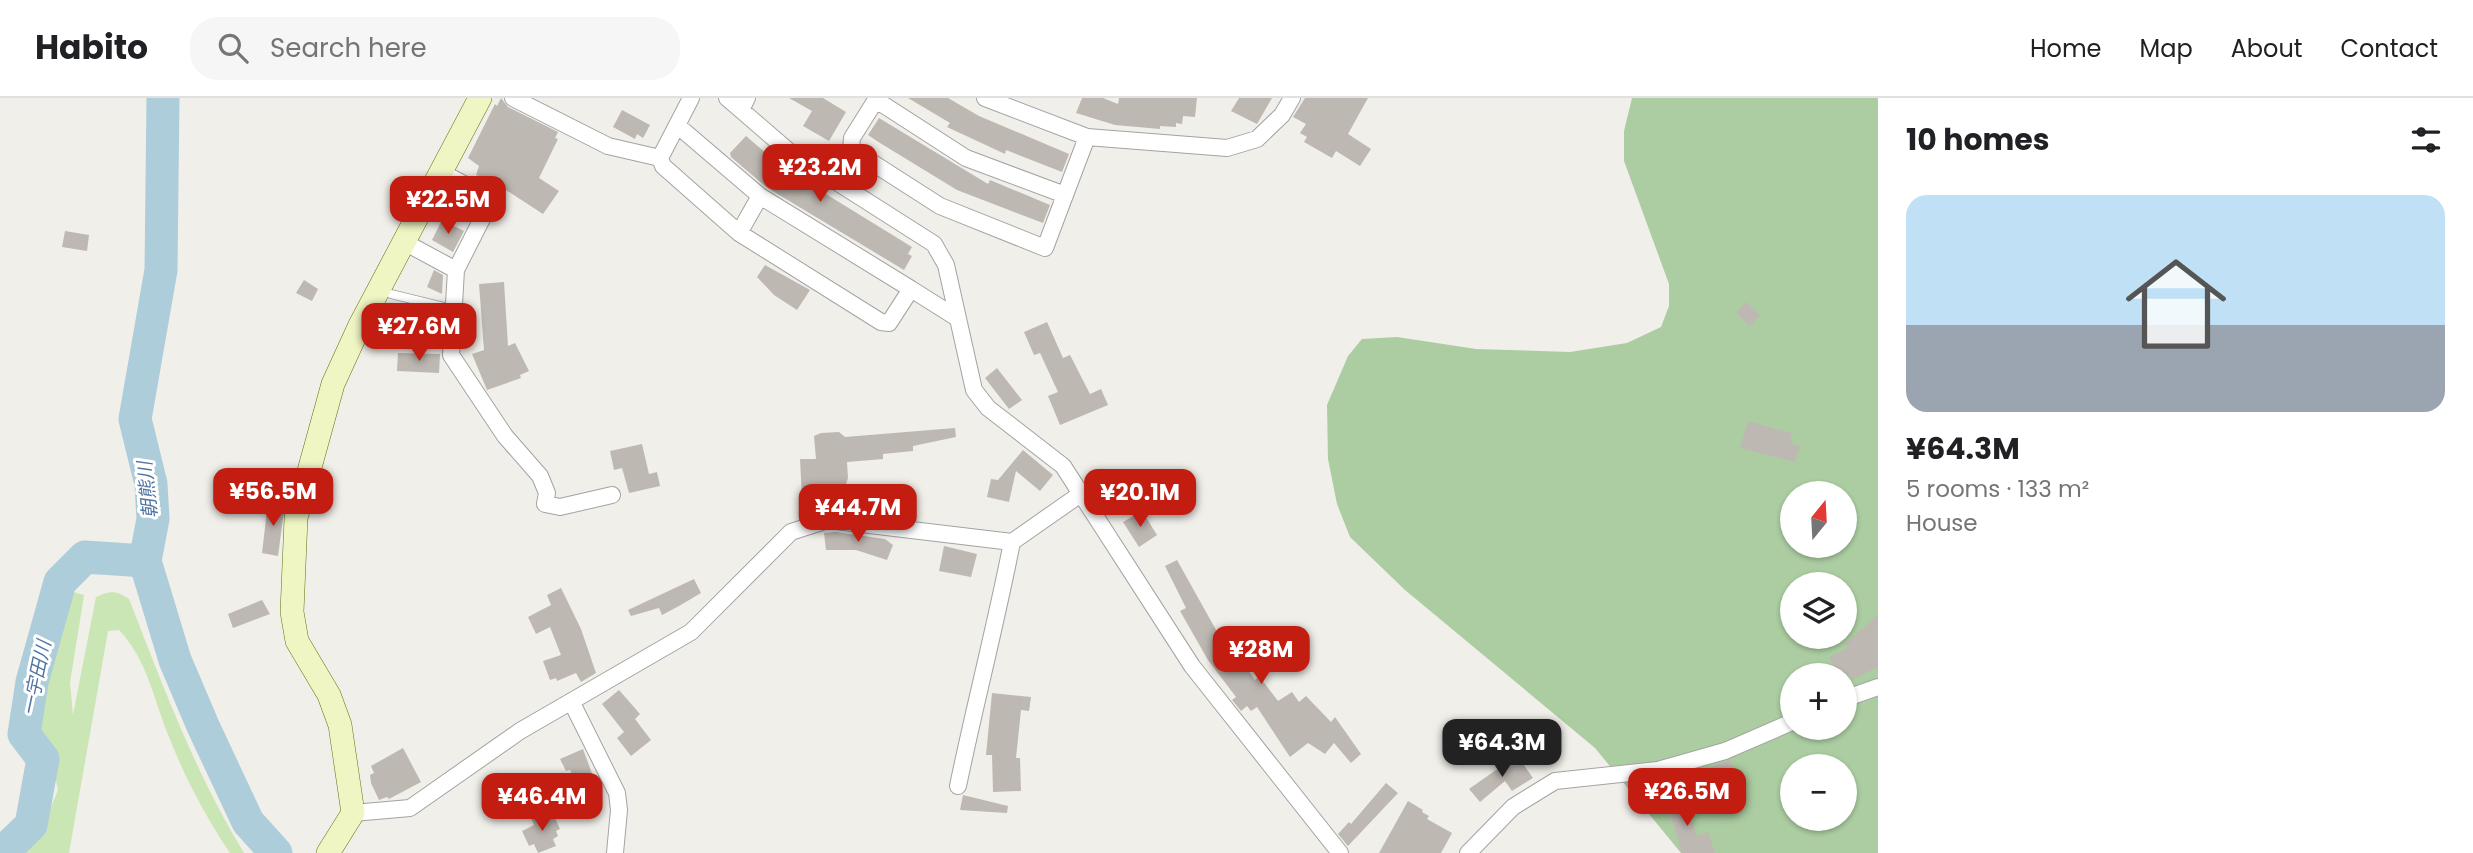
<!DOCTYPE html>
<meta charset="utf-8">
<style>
body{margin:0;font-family:Poppins,"Noto Sans JP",sans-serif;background:#f6f6f6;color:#202124;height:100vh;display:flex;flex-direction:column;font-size:26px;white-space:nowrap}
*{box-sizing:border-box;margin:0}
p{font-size:23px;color:#757577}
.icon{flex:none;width:38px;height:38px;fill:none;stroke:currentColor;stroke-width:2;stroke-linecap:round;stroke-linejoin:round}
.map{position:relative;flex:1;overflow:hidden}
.drawer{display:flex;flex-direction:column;background:#fff;width:595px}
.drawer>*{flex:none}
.needle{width:46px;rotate:18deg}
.fabs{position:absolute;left:1780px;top:383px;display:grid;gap:14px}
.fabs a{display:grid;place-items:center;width:77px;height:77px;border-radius:50%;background:#fff;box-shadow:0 2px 5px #0004;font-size:35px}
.price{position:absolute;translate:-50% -60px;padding:0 16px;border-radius:14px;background:#c31c10;color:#fff;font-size:23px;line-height:46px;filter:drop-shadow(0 2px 4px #0008)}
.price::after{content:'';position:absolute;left:50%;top:42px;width:21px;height:16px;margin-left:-10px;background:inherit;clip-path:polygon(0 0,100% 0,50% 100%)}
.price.active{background:#222;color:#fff}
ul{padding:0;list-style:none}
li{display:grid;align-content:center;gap:14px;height:371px;padding:0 28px}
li+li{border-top:2px solid #e0e0e0}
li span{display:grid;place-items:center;height:217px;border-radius:21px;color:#555}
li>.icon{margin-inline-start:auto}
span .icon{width:126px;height:126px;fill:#fffc;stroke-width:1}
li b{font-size:30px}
h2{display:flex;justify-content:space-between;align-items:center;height:84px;padding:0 28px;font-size:30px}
header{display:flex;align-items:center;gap:42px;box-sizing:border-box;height:98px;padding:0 35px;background:#fff;border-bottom:2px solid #e0e0e0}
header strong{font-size:33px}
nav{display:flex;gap:38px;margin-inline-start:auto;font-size:24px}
.search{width:490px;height:63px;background:#f6f6f6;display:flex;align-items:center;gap:18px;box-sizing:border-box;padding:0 24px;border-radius:28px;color:#757577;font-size:26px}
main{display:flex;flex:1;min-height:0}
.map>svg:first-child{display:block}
.grass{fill:#c9e6b4}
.forest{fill:#abcda1;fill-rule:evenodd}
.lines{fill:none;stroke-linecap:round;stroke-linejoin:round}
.river{stroke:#adcddb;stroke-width:33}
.building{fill:#beb8b2}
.lane-casing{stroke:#a3a3a3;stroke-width:10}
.street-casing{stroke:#a3a3a3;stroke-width:18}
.secondary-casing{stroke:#61730e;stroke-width:24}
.lane{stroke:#fff;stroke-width:8}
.street{stroke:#fff;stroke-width:16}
.secondary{stroke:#eff5c3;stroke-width:23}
.labels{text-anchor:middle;stroke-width:6;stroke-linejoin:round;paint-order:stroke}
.water-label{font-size:19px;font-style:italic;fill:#5175a3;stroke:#fff}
</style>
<header>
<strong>Habito</strong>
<div class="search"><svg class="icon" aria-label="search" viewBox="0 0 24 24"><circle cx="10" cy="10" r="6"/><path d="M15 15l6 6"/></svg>Search here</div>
<nav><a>Home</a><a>Map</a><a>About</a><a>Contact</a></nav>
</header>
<main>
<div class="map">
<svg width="1878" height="755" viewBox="0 0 1878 755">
<rect width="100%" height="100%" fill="#f1efe9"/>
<path class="grass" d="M 70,493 L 84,497 L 70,585 L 73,617 L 96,499 C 110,493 116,492 129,501 C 163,588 195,675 244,755 L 230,755 C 206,719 185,680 169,639 C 154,602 147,561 119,532 L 108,533 L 69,755 L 25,755 L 40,736 L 58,692 L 47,641 L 33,637 L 35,605 Z"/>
<path class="forest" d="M 1632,0 L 1878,0 L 1878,755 L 1681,755 L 1595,650 L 1405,492 L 1350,439 L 1337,406 L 1328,361 L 1327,307 L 1348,258 L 1362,241 L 1397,239 L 1476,251 L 1570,254 L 1627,245 L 1661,229 L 1669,208 L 1669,186 L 1624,63 L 1624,33 ZM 1792,396 L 1844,396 L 1844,448 L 1792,448 ZM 1792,486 L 1844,486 L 1844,539 L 1792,539 ZM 1792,578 L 1844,578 L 1844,630 L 1792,630 ZM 1792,668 L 1844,668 L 1844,721 L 1792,721 Z"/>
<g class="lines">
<path class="river" d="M 163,0 L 161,172 L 135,321 L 151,386 L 153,421 L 145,463 L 175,562 L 203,628 L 248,724 L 276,755
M 2,755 L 31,727 L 43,661 L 24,636 L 32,584 L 60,484 L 85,459 L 145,463"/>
</g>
<path class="building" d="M 501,0 L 508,9 L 558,34 L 555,40 L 558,41 L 539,80 L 559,93 L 543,116 L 492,83 L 476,77 L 479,68 L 468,60 L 495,6 L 497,8 Z
M 789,0 L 823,0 L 846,14 L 829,43 L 803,28 L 812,13 Z
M 908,0 L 948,0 L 979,18 L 1069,56 L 1062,74 L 1006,52 L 1005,56 L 947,29 L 950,25 Z
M 1082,0 L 1103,0 L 1118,6 L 1119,0 L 1197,0 L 1195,19 L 1183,18 L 1182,26 L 1176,25 L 1176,29 L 1160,28 L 1160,31 L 1115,27 L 1076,15 Z
M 1239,0 L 1272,0 L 1257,26 L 1231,13 Z
M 1305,0 L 1368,0 L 1348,36 L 1371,51 L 1360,68 L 1336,53 L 1332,60 L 1304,44 L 1307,39 L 1300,35 L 1306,26 L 1293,19 Z
M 622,12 L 650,27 L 643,40 L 637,36 L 635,41 L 613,29 Z
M 879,20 L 988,86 L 990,82 L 1050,107 L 1043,125 L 957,92 L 880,45 L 868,37 Z
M 746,38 L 782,69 L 912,149 L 908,156 L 912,158 L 904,172 L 766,89 L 731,59 L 730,55 Z
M 442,122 L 464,133 L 453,154 L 432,142 Z
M 65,133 L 89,137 L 87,153 L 62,149 Z
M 765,167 L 810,192 L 797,212 L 774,197 L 757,179 Z
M 434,172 L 443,177 L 442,196 L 427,189 Z
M 304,182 L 318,191 L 312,203 L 296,195 Z
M 504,184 L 508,248 L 515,245 L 529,273 L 520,277 L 521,280 L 487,292 L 472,256 L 484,252 L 479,186 Z
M 1746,204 L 1760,217 L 1750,228 L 1736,215 Z
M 1047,224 L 1063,260 L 1070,257 L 1090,296 L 1101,291 L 1108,307 L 1060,327 L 1048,298 L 1058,294 L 1040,255 L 1034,257 L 1024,234 Z
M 398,255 L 440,256 L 439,275 L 397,273 Z
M 997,270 L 1022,302 L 1009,311 L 985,280 Z
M 1748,323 L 1791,335 L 1792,346 L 1800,348 L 1795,364 L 1740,350 Z
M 955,330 L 956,339 L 913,348 L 913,353 L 883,356 L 883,361 L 847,364 L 848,380 L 843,396 L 802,401 L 800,361 L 816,361 L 814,338 L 821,335 L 839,334 L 845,339 Z
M 642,346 L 649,376 L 657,374 L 660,388 L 629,395 L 622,370 L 614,372 L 610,353 Z
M 1023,352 L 1053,377 L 1040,393 L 1016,373 L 1009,404 L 987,399 L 991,381 L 998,382 Z
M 269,395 L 284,413 L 278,458 L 262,455 Z
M 1142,413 L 1157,437 L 1139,449 L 1123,424 Z
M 836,434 L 885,441 L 893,447 L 887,462 L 856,452 L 826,452 L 824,435 Z
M 944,448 L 977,456 L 971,479 L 939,473 Z
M 1177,462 L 1220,539 L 1242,570 L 1245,568 L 1255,582 L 1259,578 L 1278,603 L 1292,594 L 1299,604 L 1306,598 L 1331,624 L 1335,619 L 1361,656 L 1351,665 L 1334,645 L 1325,656 L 1308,645 L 1290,659 L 1257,609 L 1251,613 L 1247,608 L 1241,613 L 1232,602 L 1236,599 L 1208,562 L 1180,513 L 1186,510 L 1165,468 Z
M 694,481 L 701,495 L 679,508 L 662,517 L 659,510 L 631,518 L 628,512 Z
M 561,490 L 581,531 L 596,575 L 581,584 L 576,575 L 557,583 L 556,580 L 550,582 L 543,563 L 561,557 L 550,529 L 536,536 L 528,519 L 551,507 L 547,497 Z
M 262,502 L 270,516 L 233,530 L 228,516 Z
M 1878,517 L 1878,569 L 1852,582 L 1850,577 L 1838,578 L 1829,559 L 1847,550 L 1845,546 Z
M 619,592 L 640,616 L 635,621 L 651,642 L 631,658 L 617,640 L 624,634 L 602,606 Z
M 992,595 L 1031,599 L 1029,613 L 1021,612 L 1016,660 L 1020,660 L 1021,693 L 993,694 L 992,657 L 986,657 Z
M 403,650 L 421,684 L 389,701 L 387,699 L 379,702 L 371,685 L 370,677 L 374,675 L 371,668 Z
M 583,651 L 594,681 L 578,689 L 570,672 L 566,673 L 560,661 Z
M 1513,660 L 1517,666 L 1521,663 L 1533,680 L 1512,693 L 1505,683 L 1480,704 L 1469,691 Z
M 1730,662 L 1739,683 L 1700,701 L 1694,675 Z
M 1386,685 L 1398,695 L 1348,748 L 1338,736 L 1349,724 L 1351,726 Z
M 1683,695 L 1697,738 L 1708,734 L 1715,755 L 1682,755 L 1665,700 Z
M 963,697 L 1008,708 L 1007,715 L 960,712 Z
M 1408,703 L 1423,712 L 1422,714 L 1429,718 L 1427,721 L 1452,735 L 1441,755 L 1379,755 Z
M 544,714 L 547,721 L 554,718 L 560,731 L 556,733 L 558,738 L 553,741 L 556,748 L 538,755 L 534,746 L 529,748 L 522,733 L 534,727 L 531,720 Z"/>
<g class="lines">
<defs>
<path id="lane" d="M 391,196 L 452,211"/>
<path id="street" d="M 513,0 L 608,48 L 660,60 L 663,68 L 739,135 L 881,224 L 889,225 L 911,191 L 957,220
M 727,0 L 741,12 L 747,0
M 985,0 L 1087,39 L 1227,50 L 1257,41 L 1282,17 L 1292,0
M 876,2 L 966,60 L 1065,97 L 1087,39
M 741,12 L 792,56 L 832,81 L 851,51 L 852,40 L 877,0
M 678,28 L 760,98 L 739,135
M 851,51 L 940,108 L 1045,150 L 1065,97
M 660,60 L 691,0
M 832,81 L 934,146 L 946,167 L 974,292 L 988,310 L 1063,368 L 1192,568 L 1340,755
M 760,98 L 911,191
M 404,144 L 456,172 L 492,101 L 441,74
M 456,172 L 451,257 L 505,338 L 540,378 L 547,395 L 545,406 L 560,409 L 612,397
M 1844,601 L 1878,589
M 572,605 L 617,695 L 619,712 L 615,755
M 958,688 C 975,606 996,526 1012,444
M 353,715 L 410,710 L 520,633 L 691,534 L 791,434 L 828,422 L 1012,444 L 1082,395
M 1468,755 L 1513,709 L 1555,683 L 1658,672 L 1725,653 L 1792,624"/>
<path id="secondary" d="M 328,755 L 353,715 L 340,627 L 329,597 L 297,543 L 292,514 L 296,420 L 333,286 L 360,227 L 480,0"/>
</defs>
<use href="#lane" class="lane-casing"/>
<use href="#street" class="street-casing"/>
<use href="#secondary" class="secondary-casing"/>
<use href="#lane" class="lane"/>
<use href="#street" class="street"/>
<use href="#secondary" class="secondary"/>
</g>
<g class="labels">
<g class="water-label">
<text transform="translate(147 392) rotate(-96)" y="7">朝熊川</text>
<text transform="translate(36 580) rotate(-78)" y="7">一宇田川</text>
</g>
</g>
</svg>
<div class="fabs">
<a><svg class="needle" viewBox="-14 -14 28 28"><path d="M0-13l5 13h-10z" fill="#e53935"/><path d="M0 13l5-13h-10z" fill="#757577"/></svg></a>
<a><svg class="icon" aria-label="layers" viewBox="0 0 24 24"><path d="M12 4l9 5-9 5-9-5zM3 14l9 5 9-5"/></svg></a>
<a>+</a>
<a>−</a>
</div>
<b class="price" style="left:820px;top:106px">¥23.2M</b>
<b class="price" style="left:448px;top:138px">¥22.5M</b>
<b class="price" style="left:419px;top:265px">¥27.6M</b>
<b class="price" style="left:273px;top:430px">¥56.5M</b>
<b class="price" style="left:1140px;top:431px">¥20.1M</b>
<b class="price" style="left:858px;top:446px">¥44.7M</b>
<b class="price" style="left:1261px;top:588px">¥28M</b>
<b class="price active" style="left:1502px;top:681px">¥64.3M</b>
<b class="price" style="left:1687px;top:730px">¥26.5M</b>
<b class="price" style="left:542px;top:735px">¥46.4M</b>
</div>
<section class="drawer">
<h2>10 homes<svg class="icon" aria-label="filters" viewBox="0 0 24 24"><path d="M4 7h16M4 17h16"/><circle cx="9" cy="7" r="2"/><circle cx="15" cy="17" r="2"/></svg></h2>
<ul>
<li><span style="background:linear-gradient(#bfe0f5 60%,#9aa5b1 0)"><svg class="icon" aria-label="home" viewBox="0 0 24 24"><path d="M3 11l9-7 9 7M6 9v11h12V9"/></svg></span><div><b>¥64.3M</b><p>5 rooms · 133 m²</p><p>House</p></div></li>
</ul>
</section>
</main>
